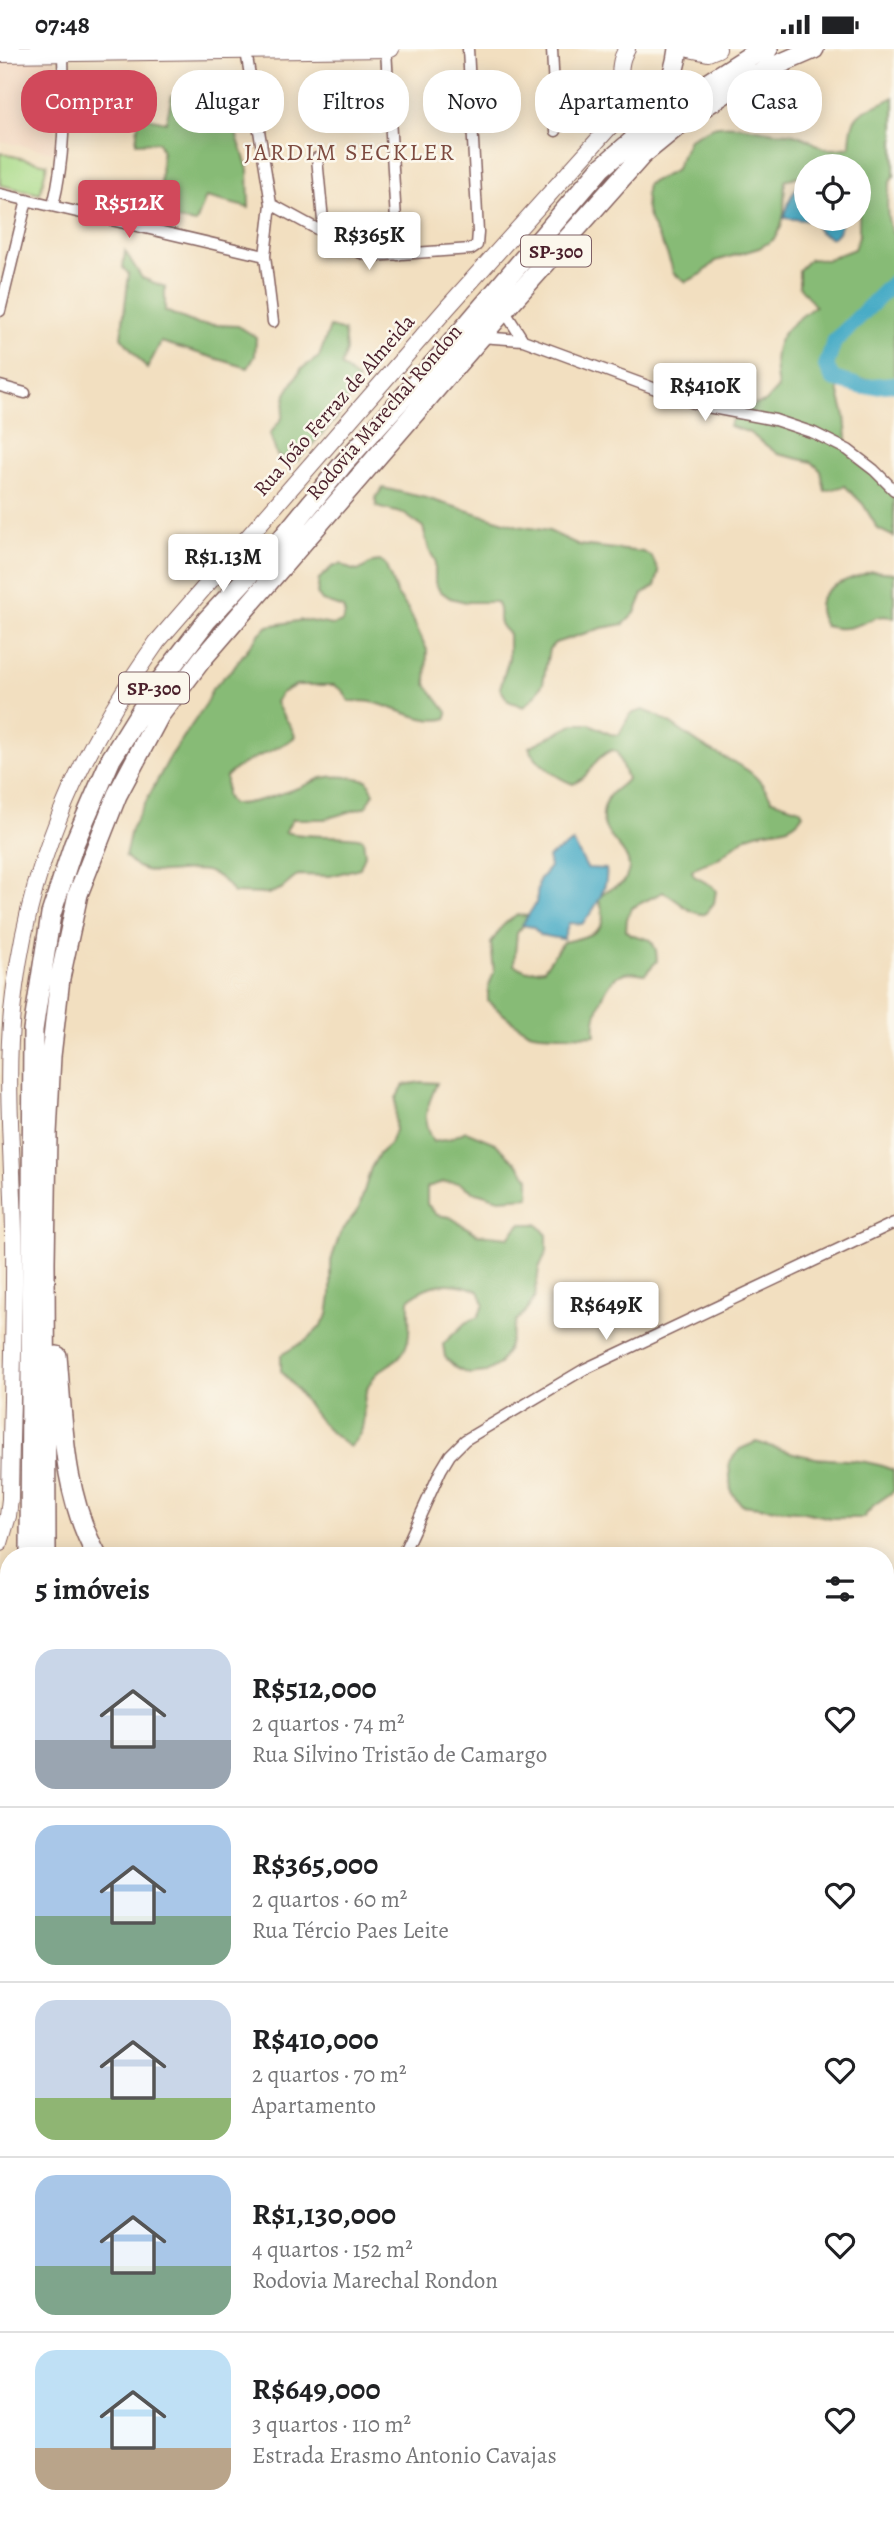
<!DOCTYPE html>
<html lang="pt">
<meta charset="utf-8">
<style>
body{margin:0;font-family:Alegreya,serif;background:#f6f6f6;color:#202124;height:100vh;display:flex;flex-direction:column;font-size:26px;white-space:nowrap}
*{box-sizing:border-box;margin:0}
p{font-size:23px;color:#757577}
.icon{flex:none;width:38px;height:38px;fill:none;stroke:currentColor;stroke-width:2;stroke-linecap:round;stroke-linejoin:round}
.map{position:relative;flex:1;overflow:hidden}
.drawer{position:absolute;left:0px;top:1498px;width:894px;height:975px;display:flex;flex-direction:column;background:#fff;border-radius:28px 28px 0 0;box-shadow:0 4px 18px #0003}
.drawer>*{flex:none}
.guide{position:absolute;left:21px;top:21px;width:852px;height:63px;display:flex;gap:14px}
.tools{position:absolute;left:794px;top:105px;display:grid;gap:14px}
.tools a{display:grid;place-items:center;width:77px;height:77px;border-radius:50%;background:#fff;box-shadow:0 4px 18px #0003;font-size:35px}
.price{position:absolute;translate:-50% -60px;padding:0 16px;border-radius:7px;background:#fff;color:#222;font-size:23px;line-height:46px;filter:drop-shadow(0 2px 4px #0008)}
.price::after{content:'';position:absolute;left:50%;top:42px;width:21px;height:16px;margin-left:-10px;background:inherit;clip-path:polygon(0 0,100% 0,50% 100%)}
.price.active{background:#d1495b;color:#fff}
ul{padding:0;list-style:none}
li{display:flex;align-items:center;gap:21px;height:175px;padding:0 35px}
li+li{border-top:2px solid #e0e0e0}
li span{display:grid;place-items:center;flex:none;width:196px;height:140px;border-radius:21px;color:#555}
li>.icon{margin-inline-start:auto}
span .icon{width:84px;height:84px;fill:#fffc;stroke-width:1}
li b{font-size:30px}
h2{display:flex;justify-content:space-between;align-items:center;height:84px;padding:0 35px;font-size:30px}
.chip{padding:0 24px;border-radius:28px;background:#fff;box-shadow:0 4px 18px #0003;font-size:24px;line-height:63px}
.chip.active{background:#d1495b;color:#fff}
.status{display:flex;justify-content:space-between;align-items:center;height:49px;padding:0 35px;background:#fff;direction:ltr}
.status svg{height:19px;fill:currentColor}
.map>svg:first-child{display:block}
.built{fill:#f2d5be}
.green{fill:#aadb8a;stroke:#7a7d5a;stroke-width:2}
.forest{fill:#87bb76;stroke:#686d50;stroke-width:2}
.water{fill:#47abc6;stroke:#486578;stroke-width:2}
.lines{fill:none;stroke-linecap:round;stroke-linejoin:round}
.river{stroke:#47abc6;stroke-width:16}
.street-casing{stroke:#85625f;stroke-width:13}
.secondary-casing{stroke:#85625f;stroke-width:18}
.highway-casing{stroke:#85625f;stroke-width:22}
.street{stroke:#fff;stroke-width:10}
.secondary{stroke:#fff;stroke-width:16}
.highway{stroke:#fff;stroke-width:19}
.labels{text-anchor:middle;stroke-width:5;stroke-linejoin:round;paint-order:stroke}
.shield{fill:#fbf7ec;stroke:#7f6065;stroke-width:2}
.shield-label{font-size:19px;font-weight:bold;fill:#4a1f2b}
.street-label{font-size:21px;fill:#4a1f2b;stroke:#fbf7ec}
.quarter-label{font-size:24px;letter-spacing:2px;fill:#7e4b40;stroke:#fbf7ec}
</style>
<div class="status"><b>07:48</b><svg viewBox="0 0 49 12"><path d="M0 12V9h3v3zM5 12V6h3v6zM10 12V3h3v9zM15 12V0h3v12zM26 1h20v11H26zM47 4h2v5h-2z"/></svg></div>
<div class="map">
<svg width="894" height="2472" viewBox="0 0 894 2472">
<rect width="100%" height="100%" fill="#fbf7ec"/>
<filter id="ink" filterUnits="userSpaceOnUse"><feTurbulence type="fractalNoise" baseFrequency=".0143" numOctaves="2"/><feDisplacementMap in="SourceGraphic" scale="14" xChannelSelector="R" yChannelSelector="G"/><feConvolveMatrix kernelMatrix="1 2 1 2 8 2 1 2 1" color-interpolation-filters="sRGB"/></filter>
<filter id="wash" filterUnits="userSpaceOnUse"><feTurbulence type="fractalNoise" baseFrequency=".00686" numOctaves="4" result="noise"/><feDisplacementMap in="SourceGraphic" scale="28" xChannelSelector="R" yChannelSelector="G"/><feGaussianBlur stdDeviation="1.57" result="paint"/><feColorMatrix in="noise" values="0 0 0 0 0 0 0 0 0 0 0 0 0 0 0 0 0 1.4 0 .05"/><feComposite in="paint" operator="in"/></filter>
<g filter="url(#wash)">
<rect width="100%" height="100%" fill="#f2dfc0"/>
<path class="built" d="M 0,10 L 56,10 L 56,104 L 0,92 Z"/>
<path class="green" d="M 0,104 L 47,115 L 40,145 L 0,136 Z"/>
<path class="forest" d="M 172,46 L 187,47 L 187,76 L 233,75 L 248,120 L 249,159 L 206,148 L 196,174 L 170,170 L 173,145 L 161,135 L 162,102 L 158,93 L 136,94 L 139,67 L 166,73 Z
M 894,48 L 894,127 C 884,137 886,176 894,186 L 894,331 L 849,330 L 838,340 L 845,367 L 848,400 L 894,437 L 894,488 L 878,480 L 863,455 L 845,437 L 825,442 L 821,422 L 812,413 L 778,405 L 748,383 L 729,377 L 738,360 L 765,353 L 778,339 C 770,291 779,284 815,257 L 799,237 L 799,221 L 810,210 L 826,211 L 854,200 L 859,187 L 859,117 L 807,117 L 807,127 L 798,127 L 785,132 L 784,164 L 781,178 L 773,191 L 759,199 L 716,212 L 702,225 L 686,233 L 673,224 C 667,189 639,175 647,135 L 675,122 L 689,90 C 698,86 709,78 718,77 C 737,75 755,80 773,83 C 780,84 787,83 794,85 C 823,93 814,105 850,98 C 851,56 864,65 894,48 Z
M 125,202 L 142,229 L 165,238 L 165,262 L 197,275 L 238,277 L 256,288 L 255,307 L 248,319 L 161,293 L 147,320 L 121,288 L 129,225 L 123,219 Z
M 330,278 L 344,282 L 346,302 L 341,317 L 358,331 L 337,369 L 297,412 L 277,407 L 270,385 L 282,369 L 286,345 L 301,320 L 319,308 Z
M 383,439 L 426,449 L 518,477 L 549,482 L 579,496 L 643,503 L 652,508 L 659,523 L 655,537 L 643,545 L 635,564 L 624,575 L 602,579 L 555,594 L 549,600 L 543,634 L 535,647 L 524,658 L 508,652 L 500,639 L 509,609 L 509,585 C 491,570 505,567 496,553 L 466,553 L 450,549 L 439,541 L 435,533 L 435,511 L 429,501 L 423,478 L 404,465 L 377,458 L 375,449 Z
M 380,512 L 385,515 L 397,545 L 408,560 L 427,601 L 426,635 L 447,663 L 447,669 C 427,677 392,657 371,653 C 364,652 356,652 349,652 L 343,642 L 334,636 L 296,636 L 281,644 L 276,653 C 280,666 293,675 295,688 C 273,705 246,708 226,728 L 226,747 L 231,755 C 253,756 281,744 301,738 C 309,735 315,731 322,729 C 337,726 351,728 367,731 L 374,744 L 366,758 L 325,770 L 293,770 L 285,783 C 310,790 337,784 363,790 L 365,806 L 360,819 L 330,827 L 298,826 L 281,840 L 268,845 L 233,844 C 207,801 172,835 138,818 C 134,816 129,810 125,807 L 131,780 L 170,708 L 206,655 L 212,640 L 233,619 L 259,585 L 268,577 L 303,571 L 333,576 L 342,573 L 345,566 L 343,559 L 322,552 L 317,545 L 319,530 L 332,518 L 341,515 L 350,520 L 358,522 L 373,513 Z
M 872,522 L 894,524 L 894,569 C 878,563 869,573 855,577 C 844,581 835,579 825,577 C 803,540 845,532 872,522 Z
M 643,661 C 665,668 681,683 700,695 C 731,715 753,714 772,751 L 800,760 L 803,765 C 790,787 767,777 748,787 C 737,793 728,803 717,810 C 708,814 698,815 692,822 L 694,827 L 712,837 L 716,842 L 714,854 L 705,865 C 690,867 677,849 663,843 L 631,859 L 627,870 L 626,881 L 630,885 L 651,891 L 656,901 L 657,912 L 645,925 C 638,924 628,922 622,925 C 605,931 592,970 595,986 C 585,987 543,986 533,984 C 523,982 496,960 488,951 L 488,940 L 494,923 L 491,894 L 503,876 L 516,866 L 528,867 L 528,871 L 517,884 L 514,916 L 527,922 L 544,920 L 563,893 C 589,888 614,882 598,850 L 606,842 L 624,833 C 626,829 629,823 629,818 C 628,794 589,785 608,749 C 612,740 622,738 627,730 L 617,703 L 612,701 C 590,710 594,726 573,735 C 557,729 536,714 529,698 L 575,675 L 590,675 L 610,685 L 619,686 L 630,665 Z
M 421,1033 L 437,1034 C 428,1057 419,1069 433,1093 L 449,1090 L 466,1082 L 495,1094 L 519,1116 L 529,1129 L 529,1148 L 499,1150 L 473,1142 L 459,1134 L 443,1133 L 427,1138 L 427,1155 L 437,1166 L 450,1168 L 477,1185 L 509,1188 L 520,1175 L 537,1175 L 547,1186 L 547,1202 L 539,1219 L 535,1248 L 527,1261 L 516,1272 L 508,1299 L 499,1315 L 486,1323 L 469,1325 L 456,1319 L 445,1308 L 443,1295 L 465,1274 L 478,1268 L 484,1255 L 479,1242 C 454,1231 428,1232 409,1251 C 408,1270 414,1293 399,1308 C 387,1319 375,1321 368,1338 C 357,1363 373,1375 350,1398 C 317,1378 306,1348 281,1322 L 281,1306 L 308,1290 L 319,1279 L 328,1266 L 331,1247 L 331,1212 L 340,1185 L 359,1159 L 371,1119 L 379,1105 L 390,1095 L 395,1081 L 396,1049 L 404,1036 Z
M 756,1393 C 772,1398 800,1407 816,1409 C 845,1412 864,1409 893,1421 L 894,1442 L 874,1456 L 863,1469 L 831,1469 L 804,1463 L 742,1456 L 731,1443 L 729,1413 L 740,1400 Z
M 886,2039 L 894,2044 L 894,2162 L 886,2158 Z
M 627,2464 L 677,2464 L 682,2472 L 626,2472 Z"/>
<path class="water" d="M 807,130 L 807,170 L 843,170 L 839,183 L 832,189 L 819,183 L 813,172 L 784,169 L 791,148 L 801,132 Z
M 573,793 L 587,819 L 606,820 C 609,838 594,862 582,875 L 569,874 L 563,890 L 540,886 L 533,878 L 522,876 L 536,854 L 539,831 L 550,818 L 548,808 Z"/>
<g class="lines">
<path class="river" d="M 894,233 L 834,293 L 826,317 L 833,330 L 863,338 L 894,335"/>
</g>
</g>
<g filter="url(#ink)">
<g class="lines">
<defs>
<path id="street" d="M 386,0 L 398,206
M 552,0 L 556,82
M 246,2 L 271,155 L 265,207 L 273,273
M 317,109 L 324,182
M 0,145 L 265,207
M 271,155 L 361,204 L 372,207 L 471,200 L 477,196 L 478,183 L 468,0
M 53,157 C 66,105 64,58 63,4
M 504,261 L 523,291
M 0,262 L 27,151
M 480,288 L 523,291 L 702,357 L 775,371 L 814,384 L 848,401 L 874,421 L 894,441
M 0,337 L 25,344
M 402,1507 L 441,1421 L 450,1406 L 465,1391 L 583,1321 L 894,1174
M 886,2426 L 894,2426
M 189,2464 L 191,2472"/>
<path id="secondary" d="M 689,0 L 708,4 L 718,0
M 0,5 L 391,0
M 0,1494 L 8,1467 L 10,1450 C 11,1362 15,1273 14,1185 C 13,1111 5,1037 12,963 C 26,822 75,708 157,593 L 447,259 L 615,72 C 629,47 612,21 627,0
M 0,1583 L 9,1587"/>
<path id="highway" d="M 632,78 C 658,49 673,41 678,0
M 57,1307 C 63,1375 63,1445 97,1507
M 30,1507 L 33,981 L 51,865 L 74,795 L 111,710 L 157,636 L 207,571 L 275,498 L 344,414 L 438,310 L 601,119 L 674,56 L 750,7 L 768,0
M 46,1507 L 45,1213 L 47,1085 L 51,1007 L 60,929 L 78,845 L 117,746 L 159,667 L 202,610 L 504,261 L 642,106 L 691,66 L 752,27 L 814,0
M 0,1728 L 9,1717
M 0,1814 L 9,1835
M 0,2212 L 9,2183
M 0,2247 L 9,2223
M 0,2275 L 9,2259"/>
</defs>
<use href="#street" class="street-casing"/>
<use href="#secondary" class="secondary-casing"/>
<use href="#highway" class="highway-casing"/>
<use href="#street" class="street"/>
<use href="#secondary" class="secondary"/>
<use href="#highway" class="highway"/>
</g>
</g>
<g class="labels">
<g class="shield">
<rect x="521" y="186.5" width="70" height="31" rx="5"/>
<rect x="119" y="623.5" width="70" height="31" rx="5"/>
</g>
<g class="shield-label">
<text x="556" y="209">SP-300</text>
<text x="154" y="646">SP-300</text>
</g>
<g class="street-label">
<text transform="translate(334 356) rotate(-49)" y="7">Rua João Ferraz de Almeida</text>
<text transform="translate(384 363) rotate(-49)" y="7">Rodovia Marechal Rondon</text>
</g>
<g class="quarter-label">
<text x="350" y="111">JARDIM SECKLER</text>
</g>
</g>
</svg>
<div class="tools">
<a><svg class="icon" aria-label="locate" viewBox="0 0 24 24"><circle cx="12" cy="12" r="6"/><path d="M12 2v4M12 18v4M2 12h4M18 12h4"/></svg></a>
</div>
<b class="price active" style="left:129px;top:191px">R$512K</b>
<b class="price" style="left:369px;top:223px">R$365K</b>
<b class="price" style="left:705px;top:374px">R$410K</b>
<b class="price" style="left:223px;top:545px">R$1.13M</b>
<b class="price" style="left:606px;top:1293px">R$649K</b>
<div class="guide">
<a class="chip active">Comprar</a>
<a class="chip">Alugar</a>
<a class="chip">Filtros</a>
<a class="chip">Novo</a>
<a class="chip">Apartamento</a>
<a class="chip">Casa</a>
</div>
<section class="drawer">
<h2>5 imóveis<svg class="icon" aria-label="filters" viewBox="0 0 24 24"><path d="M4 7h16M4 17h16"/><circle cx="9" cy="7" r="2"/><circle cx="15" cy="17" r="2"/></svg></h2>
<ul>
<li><span style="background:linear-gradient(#c9d6e8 65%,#9aa5b1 0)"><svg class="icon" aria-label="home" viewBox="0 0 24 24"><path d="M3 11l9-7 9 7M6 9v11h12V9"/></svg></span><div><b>R$512,000</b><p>2 quartos · 74 m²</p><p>Rua Silvino Tristão de Camargo</p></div><svg class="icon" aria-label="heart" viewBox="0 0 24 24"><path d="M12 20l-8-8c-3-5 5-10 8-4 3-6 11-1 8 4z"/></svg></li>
<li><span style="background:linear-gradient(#a9c7e8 65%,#7fa58c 0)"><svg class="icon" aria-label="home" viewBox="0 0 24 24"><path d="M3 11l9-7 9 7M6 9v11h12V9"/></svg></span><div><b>R$365,000</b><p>2 quartos · 60 m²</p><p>Rua Tércio Paes Leite</p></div><svg class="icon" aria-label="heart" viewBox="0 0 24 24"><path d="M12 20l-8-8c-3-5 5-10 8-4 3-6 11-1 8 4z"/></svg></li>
<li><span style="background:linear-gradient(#c9d6e8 70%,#8fb573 0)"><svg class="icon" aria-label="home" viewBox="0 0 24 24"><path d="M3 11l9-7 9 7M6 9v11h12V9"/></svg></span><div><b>R$410,000</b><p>2 quartos · 70 m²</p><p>Apartamento</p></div><svg class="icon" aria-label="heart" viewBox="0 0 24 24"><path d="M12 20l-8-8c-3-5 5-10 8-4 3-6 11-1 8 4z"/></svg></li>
<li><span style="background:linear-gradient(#a9c7e8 65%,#7fa58c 0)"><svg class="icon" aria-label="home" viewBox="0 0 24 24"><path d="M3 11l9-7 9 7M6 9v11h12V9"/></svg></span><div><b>R$1,130,000</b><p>4 quartos · 152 m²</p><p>Rodovia Marechal Rondon</p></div><svg class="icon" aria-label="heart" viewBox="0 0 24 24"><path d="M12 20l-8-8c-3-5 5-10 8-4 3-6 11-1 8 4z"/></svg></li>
<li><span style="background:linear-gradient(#bfe0f5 70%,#b9a48a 0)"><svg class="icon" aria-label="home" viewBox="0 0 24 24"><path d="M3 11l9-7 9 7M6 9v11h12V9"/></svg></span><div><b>R$649,000</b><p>3 quartos · 110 m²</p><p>Estrada Erasmo Antonio Cavajas</p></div><svg class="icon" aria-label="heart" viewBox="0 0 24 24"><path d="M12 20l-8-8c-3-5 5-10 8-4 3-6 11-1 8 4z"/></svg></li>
</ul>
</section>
</div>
